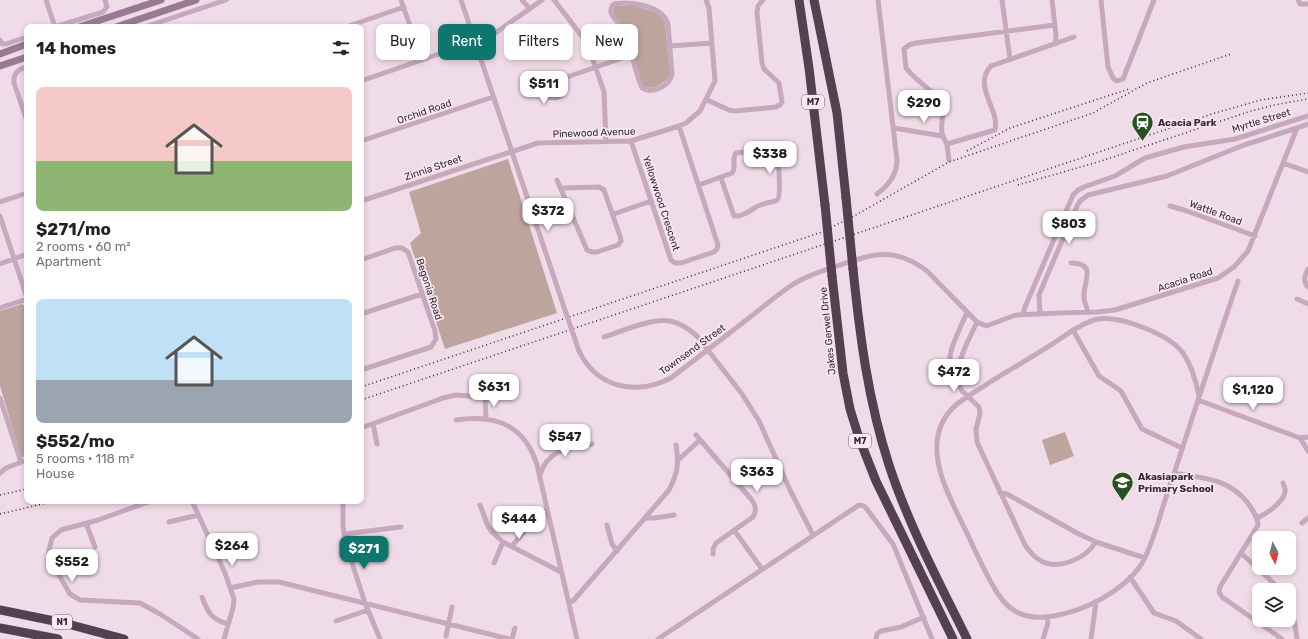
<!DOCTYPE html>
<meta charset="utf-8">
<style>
body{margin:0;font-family:Rubik,sans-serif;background:#f6f6f6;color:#222;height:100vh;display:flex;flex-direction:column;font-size:15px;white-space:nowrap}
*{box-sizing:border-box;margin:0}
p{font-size:13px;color:#767676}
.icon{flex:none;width:22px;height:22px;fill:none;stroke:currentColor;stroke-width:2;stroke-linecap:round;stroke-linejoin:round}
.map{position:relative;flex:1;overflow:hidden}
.drawer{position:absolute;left:24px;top:24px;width:340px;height:480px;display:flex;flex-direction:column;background:#fff;border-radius:8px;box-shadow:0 2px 6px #0003}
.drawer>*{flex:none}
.hud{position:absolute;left:376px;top:24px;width:380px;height:36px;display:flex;gap:8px}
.needle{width:26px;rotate:173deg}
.fabs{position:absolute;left:1252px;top:531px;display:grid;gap:8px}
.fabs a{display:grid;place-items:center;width:44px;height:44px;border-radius:8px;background:#fff;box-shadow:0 2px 6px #0003;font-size:20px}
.price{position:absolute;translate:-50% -34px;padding:0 9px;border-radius:8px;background:#fff;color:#222;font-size:13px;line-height:26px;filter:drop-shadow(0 1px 2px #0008)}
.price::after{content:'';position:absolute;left:50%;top:24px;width:12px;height:9px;margin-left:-6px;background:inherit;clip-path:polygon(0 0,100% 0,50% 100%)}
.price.selected{background:#0f766e;color:#fff}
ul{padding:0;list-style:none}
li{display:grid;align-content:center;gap:8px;height:212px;padding:0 12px}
li span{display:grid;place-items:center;height:124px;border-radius:8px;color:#555}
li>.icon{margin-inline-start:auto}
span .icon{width:72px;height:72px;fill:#fffc;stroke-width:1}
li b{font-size:17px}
h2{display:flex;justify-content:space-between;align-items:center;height:48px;padding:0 12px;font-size:17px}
.chip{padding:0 14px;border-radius:8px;background:#fff;box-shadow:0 2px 6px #0003;font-size:14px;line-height:36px}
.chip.selected{background:#0f766e;color:#fff}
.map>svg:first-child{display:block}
.green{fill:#bda49d}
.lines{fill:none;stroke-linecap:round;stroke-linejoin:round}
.street-tunnel{stroke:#cab8c4;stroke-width:5;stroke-dasharray:5 2.5;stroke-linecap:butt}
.street{stroke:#c7a9bd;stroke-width:5}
.secondary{stroke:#9a7a93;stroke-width:7}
.highway{stroke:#554051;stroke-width:9}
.rail{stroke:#342832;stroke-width:1.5;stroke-dasharray:1 3;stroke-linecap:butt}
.street-bridge{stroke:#c7a9bd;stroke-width:5}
.highway-bridge{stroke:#554051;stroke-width:9}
.labels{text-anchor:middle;stroke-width:3.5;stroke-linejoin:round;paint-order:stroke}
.shield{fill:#f8e8f1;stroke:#6f626b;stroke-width:1}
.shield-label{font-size:9px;font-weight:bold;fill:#342832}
.street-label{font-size:10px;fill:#342832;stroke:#f8e8f1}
.poi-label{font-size:10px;font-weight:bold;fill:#342832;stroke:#f8e8f1;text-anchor:start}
</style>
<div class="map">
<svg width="1308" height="639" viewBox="0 0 1308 639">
<rect width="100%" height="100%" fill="#f0dce8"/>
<path class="green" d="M 632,5 L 658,13 L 665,22 L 670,76 C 663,84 654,90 644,87 L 614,14 L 613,9 L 615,6 Z
M 508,159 L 557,313 L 445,349 L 410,243 L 421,233 L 409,192 Z
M 22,304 L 27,308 L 27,457 L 23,457 L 21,456 L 0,386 L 0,311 Z
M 1065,432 L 1074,456 L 1050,465 L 1042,440 Z"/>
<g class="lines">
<path class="street-tunnel" d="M 523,533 L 532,524"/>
<path class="street" d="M 46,0 L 55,27
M 401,0 L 422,60
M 461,0 L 566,313
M 522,0 L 530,9
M 554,0 L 585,40 L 590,51 L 604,92 L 606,142
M 1002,0 L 1010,59
M 1052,0 L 1056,35 L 1055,44
M 1101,0 L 1108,67 L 1113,78 L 1117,81 L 1123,79 L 1154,0
M 1298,0 L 1300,4 L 1308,4
M 614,4 C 631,1 664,6 668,25 L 672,74 C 670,85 653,95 642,88 C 634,69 631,47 622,28 C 618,21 605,13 614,4 Z
M 55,27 L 103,12 L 107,7 L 105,0
M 145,27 L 226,0
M 346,27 L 404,7
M 0,40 L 2,44 L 6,44 L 27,37
M 670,46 L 712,43
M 27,67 C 18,69 13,73 14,83 L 27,121
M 560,79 L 563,90 L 562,95 L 556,98 L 545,97 L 543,94 L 543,89 L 547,84 L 631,55
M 361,81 L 491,36 L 542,0
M 707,100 L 729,110 L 735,111 L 776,107 L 781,104 L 782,102 L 779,83 L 764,69 L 762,63 L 757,13 L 758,6 L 763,0
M 894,128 L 942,136
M 361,141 L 493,97
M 631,141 L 671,260 L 675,263 L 681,263 L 714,252 L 717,249 L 718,245 L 679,126
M 947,144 L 995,130 C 1000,109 972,86 991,66 L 1074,37
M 949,160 C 948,155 948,150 947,145 C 946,141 943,138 942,133 C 940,121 947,108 938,98 C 928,87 915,80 906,68 L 904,49 L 909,45 L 916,43 L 1055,25
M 1283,163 L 1308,172
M 557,180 L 587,250 L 592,252 L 597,252 L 618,245 L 621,241 L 620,236 L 604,190 L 599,187 L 562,188
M 699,185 L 732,173 C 737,167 731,159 736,153 L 770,149 L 776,150 L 777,151 C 778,158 782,197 777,200 C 773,203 764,202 756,207 C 750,211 742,217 734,216 L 721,178
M 877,194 C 889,185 897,175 897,160 L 878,0
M 361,201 L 538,143 L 631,141 L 679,126 L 686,123 L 700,111 L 715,81 L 709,8 L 706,0
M 0,202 L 27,193
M 1170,206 L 1187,211 L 1255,236
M 614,214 L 651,201
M 0,216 L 27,298
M 361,260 L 395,248 L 402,248 L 408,252 L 435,331 L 436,339 L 431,347 L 361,370
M 1071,263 C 1098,263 1083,282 1084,297 C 1084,302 1087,307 1088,312
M 0,264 L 27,254
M 1308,269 C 1305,275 1302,281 1308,287
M 1297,299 L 1308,304
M 0,308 L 27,299
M 1040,313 L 1039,295 L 1041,290 L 1077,206 L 1080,201 L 1088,195 L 1167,176 L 1244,145 L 1297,128
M 361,314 L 422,294
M 1023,314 L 1025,307 L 1073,195 L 1078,190 L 1084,187 L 1115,176 L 1145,158 L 1184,147 L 1235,139 L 1308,116
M 977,322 L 966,345 L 958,366 L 956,378 L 962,391 L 979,407 L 980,414 L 976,429 L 977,442 L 1025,545 C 1029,550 1032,555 1038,559 C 1057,572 1085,559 1096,542
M 1073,330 L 1099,376 L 1121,391 L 1142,429 L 1182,448
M 604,337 C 622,331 652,318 670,321 C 681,323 689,329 697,336 L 742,394 L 759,421 L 790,490 L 813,535
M 579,351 C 597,388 636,396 671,378 C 697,358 723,338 749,318 C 763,307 777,295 792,285 C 806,276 822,271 837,266 C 873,254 894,246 927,271 L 977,322 L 986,326 L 1016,315 L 1058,313 L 1097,312 L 1115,310 L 1218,278 L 1234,267 L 1248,251 L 1297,128 L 1308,124
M 956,378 C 953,373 951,369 950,363 C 948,350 962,325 967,312
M 1199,396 C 1196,381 1192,366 1183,353 C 1169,334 1121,316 1098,319 C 1088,321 1081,326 1073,330 C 1048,348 1021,363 995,379 C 983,387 969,395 957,404 C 916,439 947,492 965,529 C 974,548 982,566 992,584 C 1006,611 1023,621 1054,616 C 1086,610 1122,592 1141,565 C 1149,552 1153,537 1158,523 C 1163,506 1168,490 1174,474 C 1195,409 1216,345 1238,281
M 485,397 L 486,419
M 0,398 L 21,462
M 1198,400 L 1300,438 L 1308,437
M 456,420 C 496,414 525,425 537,465 L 577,639
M 373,424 L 377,444
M 361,428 L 443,398 L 456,395 L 491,398
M 696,435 L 751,499 C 756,506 757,510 753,517 L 716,543 L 713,549 L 713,554
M 1300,438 L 1308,451
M 678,460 L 700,440
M 0,473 L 6,468 L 27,460
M 1174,473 C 1202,478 1228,478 1247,502 C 1252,509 1258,517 1258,525 L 1220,587 L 1219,592 L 1222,597 L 1282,639
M 540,475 C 548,449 568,448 592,444
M 1000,493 L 1007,494 L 1077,533 L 1096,542 L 1145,558
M 151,501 L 98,520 L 61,530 L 52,538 L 49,550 L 49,556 L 52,563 L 70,594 L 80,600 L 140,603 L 160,614 L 198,639
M 192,501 L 225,573 L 234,599 L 233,608 L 224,639
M 343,501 L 343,525 L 345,541 L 365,603 L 380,639
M 480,505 L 488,526 L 492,532 L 503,542 L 561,572
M 646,518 L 655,518 L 674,515
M 1257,518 C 1266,514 1283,503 1285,492 C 1286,489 1284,486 1283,483
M 169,522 L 198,515
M 86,523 L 95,547
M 1302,523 L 1308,518
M 532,524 L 547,510
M 607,525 L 612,544 L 617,551
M 734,530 L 762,569
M 344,534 L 401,527
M 512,546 L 523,533
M 1241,553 L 1281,590
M 494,563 L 503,542
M 1130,577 L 1154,613 L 1176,621 L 1201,639
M 230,588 L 258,582 L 279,582 L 509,639
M 202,597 C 208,613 211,619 228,624
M 569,603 L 573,601 L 669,490 C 678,473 679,463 676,445
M 1289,605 L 1295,624 L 1297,639
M 336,621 L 368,610
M 446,636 L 452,607
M 512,639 L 515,628
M 658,639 L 859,505 L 864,506 L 866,508 L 893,544 L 932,639
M 876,639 L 877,634 L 881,631 L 901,627 L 924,617
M 1043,639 L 1048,623 L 1047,617
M 1091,639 L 1096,602"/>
<path class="secondary" d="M 79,27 L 161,0
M 116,27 L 196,0
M 0,54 L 27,44
M 0,66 L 27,57"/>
<path class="highway" d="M 799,0 L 809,68 L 825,205
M 814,0 L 837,113 L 846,198
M 853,269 C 860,337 868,400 889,465 C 909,526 939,582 967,639
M 832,276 L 843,373 L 850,409 L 859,438 L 876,481 L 953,639
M 0,610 L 64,623 L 124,639
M 0,628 L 58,639"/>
<path class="rail" d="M 967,151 L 1010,128 L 1129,89
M 1018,185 L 1098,162 L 1251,111 L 1275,105 L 1307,99
M 361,387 L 822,232 L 854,216 L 949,162 L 1093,113 L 1147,83 L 1231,54
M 361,400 L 1215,113 L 1261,100 L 1308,93
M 0,495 L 27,489
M 0,514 L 55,501"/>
<path class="street-bridge" d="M 566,313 L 579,351"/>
<path class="highway-bridge" d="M 846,198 L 853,269
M 825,205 L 832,276"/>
</g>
<defs>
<symbol id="station-pin" viewBox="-11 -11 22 30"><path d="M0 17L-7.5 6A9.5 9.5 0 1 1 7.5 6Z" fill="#245221" stroke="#f8e8f1"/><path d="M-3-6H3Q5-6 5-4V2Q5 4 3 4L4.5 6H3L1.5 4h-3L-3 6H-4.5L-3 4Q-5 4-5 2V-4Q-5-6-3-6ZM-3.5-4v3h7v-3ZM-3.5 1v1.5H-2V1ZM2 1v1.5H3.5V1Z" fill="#fff"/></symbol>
<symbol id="school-pin" viewBox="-11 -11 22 30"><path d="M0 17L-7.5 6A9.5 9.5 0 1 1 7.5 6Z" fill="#245221" stroke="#f8e8f1"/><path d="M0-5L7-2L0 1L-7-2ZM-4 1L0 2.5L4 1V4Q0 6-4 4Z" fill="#fff"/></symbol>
</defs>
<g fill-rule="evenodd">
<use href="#station-pin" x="1130" y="110" width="25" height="34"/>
<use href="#school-pin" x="1110" y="470" width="25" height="34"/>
</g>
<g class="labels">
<g class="shield">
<rect x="802" y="95" width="22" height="14" rx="3"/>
<rect x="849" y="434" width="22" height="14" rx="3"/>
<rect x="52" y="615" width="20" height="14" rx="3"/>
</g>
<g class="shield-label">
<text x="813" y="105">M7</text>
<text x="860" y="444">M7</text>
<text x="62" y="625">N1</text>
</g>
<g class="street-label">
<text transform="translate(424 111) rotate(-19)" y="4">Orchid Road</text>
<text transform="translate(1261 120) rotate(-17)" y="4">Myrtle Street</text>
<text transform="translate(594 132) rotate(-2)" y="4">Pinewood Avenue</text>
<text transform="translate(433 167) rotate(-19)" y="4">Zinnia Street</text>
<text transform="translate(662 203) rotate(72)" y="4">Yellowwood Crescent</text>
<text transform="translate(1216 212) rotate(20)" y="4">Wattle Road</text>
<text transform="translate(1185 279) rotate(-18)" y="4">Acacia Road</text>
<text transform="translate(430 289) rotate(72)" y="4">Begonia Road</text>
<text transform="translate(827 331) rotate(-96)" y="4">Jakes Gerwel Drive</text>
<text transform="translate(692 349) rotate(-36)" y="4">Townsend Street</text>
</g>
<g class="poi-label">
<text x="1158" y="126">Acacia Park</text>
<text x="1138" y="480">Akasiapark<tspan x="1138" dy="12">Primary School</tspan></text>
</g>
</g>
</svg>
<div class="fabs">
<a><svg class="needle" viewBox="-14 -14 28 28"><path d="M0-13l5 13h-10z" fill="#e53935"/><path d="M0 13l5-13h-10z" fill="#767676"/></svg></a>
<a><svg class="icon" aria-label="layers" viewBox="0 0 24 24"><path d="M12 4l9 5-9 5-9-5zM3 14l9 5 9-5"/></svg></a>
</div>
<b class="price" style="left:544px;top:105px">$511</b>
<b class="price" style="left:924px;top:124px">$290</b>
<b class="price" style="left:770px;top:175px">$338</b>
<b class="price" style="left:548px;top:232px">$372</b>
<b class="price" style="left:1069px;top:245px">$803</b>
<b class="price" style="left:954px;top:393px">$472</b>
<b class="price" style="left:494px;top:408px">$631</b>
<b class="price" style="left:1253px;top:411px">$1,120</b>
<b class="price" style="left:565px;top:458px">$547</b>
<b class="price" style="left:757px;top:493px">$363</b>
<b class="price" style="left:519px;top:540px">$444</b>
<b class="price" style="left:232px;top:567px">$264</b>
<b class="price selected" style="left:364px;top:570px">$271</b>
<b class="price" style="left:72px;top:583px">$552</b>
<div class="hud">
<a class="chip">Buy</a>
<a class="chip selected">Rent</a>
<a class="chip">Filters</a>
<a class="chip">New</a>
</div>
<section class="drawer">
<h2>14 homes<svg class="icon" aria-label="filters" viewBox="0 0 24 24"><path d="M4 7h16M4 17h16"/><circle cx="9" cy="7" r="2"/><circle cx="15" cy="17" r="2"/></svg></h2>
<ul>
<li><span style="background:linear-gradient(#f6c9c9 60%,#8fb573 0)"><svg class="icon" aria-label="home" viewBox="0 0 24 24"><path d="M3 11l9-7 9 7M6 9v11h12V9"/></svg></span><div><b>$271/mo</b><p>2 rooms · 60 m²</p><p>Apartment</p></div></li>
<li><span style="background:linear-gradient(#bfe0f5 65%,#9aa5b1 0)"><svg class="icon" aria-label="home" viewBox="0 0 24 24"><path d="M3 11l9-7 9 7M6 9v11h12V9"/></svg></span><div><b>$552/mo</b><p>5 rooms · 118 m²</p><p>House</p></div></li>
</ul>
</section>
</div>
